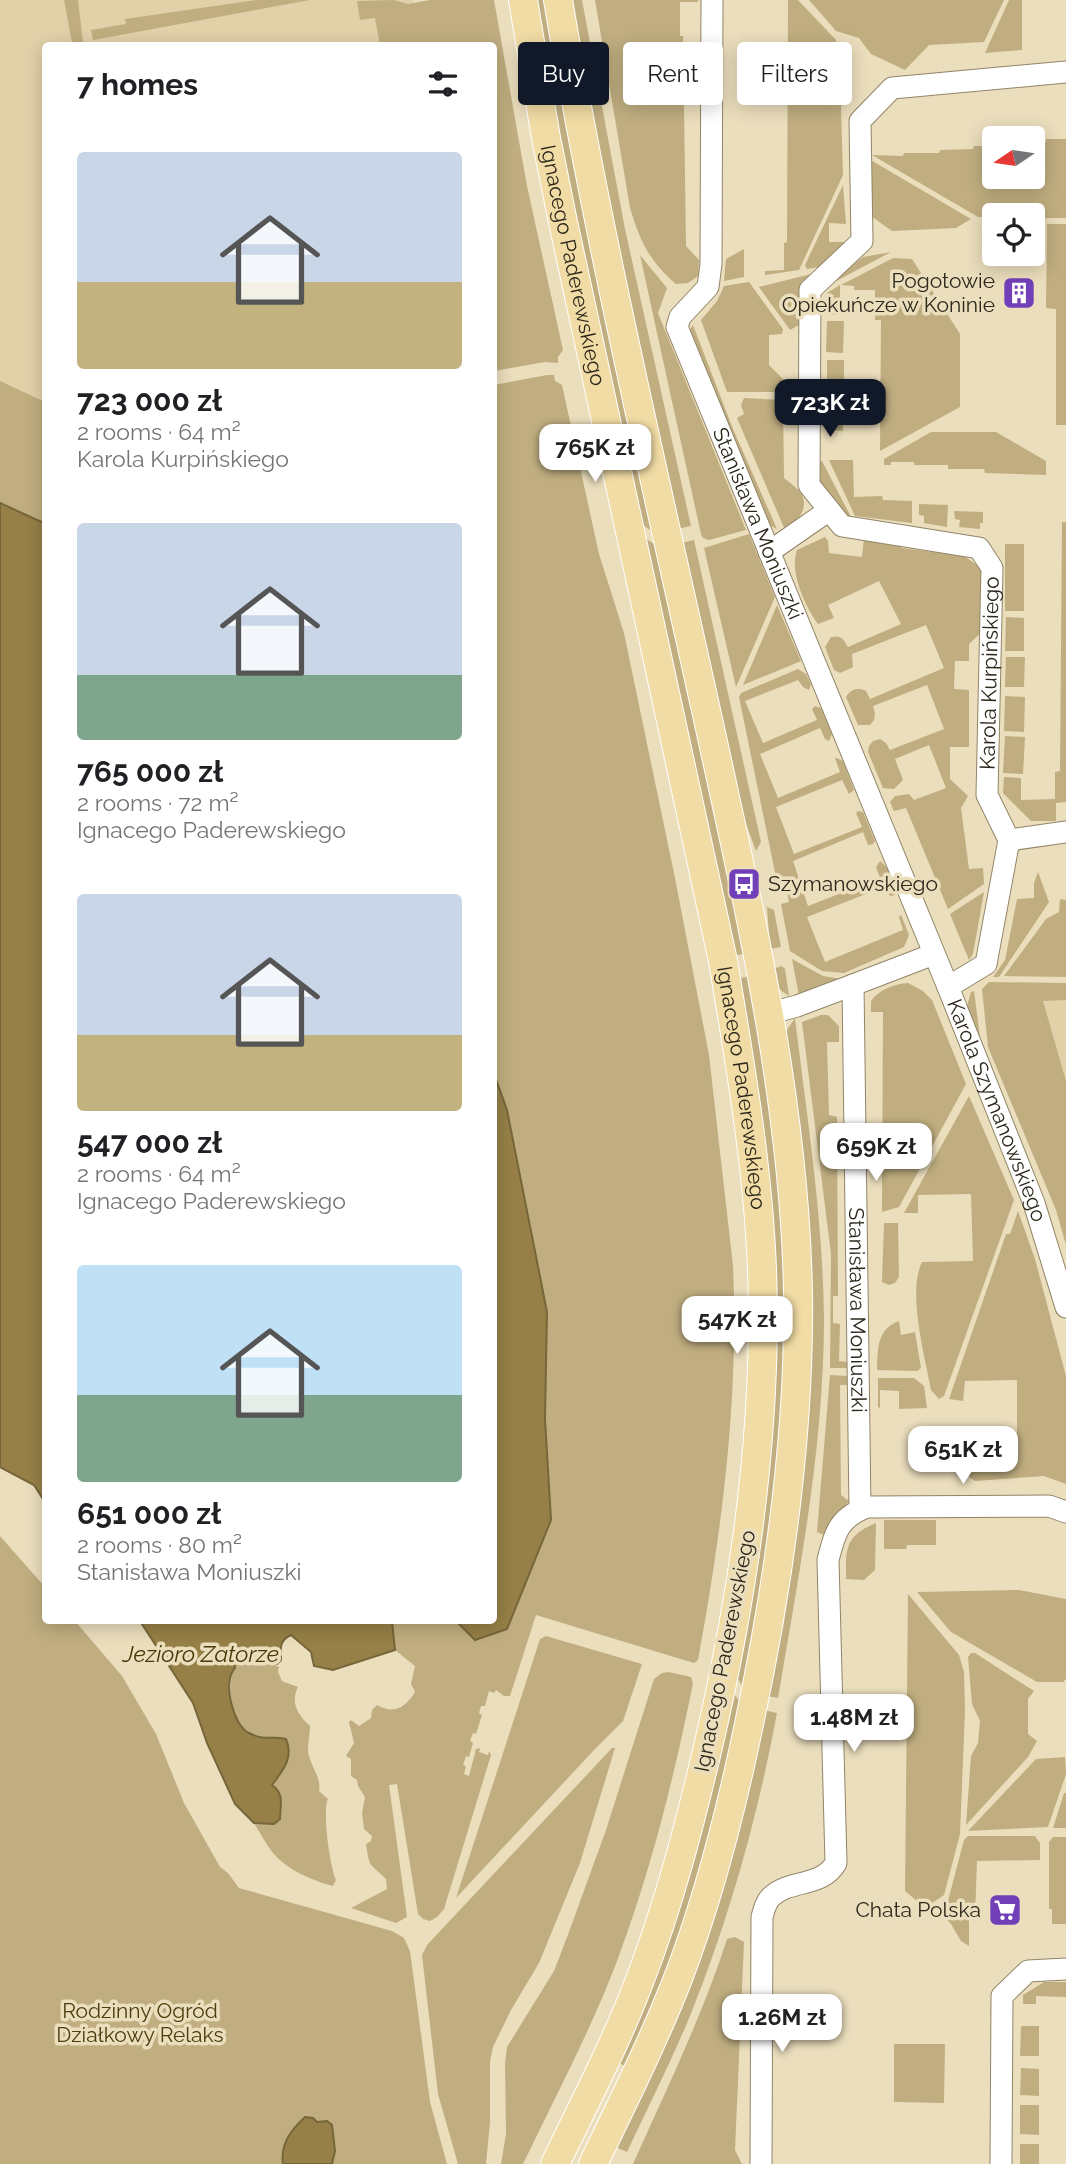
<!DOCTYPE html>
<meta charset="utf-8">
<style>
body{margin:0;font-family:Raleway,sans-serif;background:#f6f6f6;color:#202124;height:100vh;display:flex;flex-direction:column;font-size:26px;white-space:nowrap}
*{box-sizing:border-box;margin:0}
p{font-size:23px;color:#757577}
.icon{flex:none;width:38px;height:38px;fill:none;stroke:currentColor;stroke-width:2;stroke-linecap:round;stroke-linejoin:round}
.map{position:relative;flex:1;overflow:hidden}
.drawer{position:absolute;left:42px;top:42px;width:455px;height:1582px;display:flex;flex-direction:column;background:#fff;border-radius:7px;box-shadow:0 4px 18px #0003}
.drawer>*{flex:none}
.top-card{position:absolute;left:518px;top:42px;width:443px;height:63px;display:flex;gap:14px}
.needle{width:46px;rotate:257deg}
.tools{position:absolute;left:982px;top:126px;display:grid;gap:14px}
.tools a{display:grid;place-items:center;width:63px;height:63px;border-radius:7px;background:#fff;box-shadow:0 4px 18px #0003;font-size:35px}
.price{position:absolute;translate:-50% -60px;padding:0 16px;border-radius:14px;background:#fff;color:#222;font-size:23px;line-height:46px;filter:drop-shadow(0 2px 4px #0008)}
.price::after{content:'';position:absolute;left:50%;top:42px;width:21px;height:16px;margin-left:-10px;background:inherit;clip-path:polygon(0 0,100% 0,50% 100%)}
.price.on{background:#111827;color:#fff}
ul{padding:0;list-style:none}
li{display:grid;align-content:center;gap:14px;height:371px;padding:0 35px}
li span{display:grid;place-items:center;height:217px;border-radius:7px;color:#555}
li>.icon{margin-inline-start:auto}
span .icon{width:126px;height:126px;fill:#fffc;stroke-width:1}
li b{font-size:30px}
h2{display:flex;justify-content:space-between;align-items:center;height:84px;padding:0 35px;font-size:30px}
.tag{padding:0 24px;border-radius:7px;background:#fff;box-shadow:0 4px 18px #0003;font-size:24px;line-height:63px}
.tag.on{background:#111827;color:#fff}
.map>svg:first-child{display:block}
.built{fill:#e1d1a9}
.green{fill:#c0ae80}
.water{fill:#968047;stroke:#76663a;stroke-width:2}
.lines{fill:none;stroke-linecap:round;stroke-linejoin:round}
.minor-casing{stroke:#918567;stroke-width:23}
.major-casing{stroke:#fff;stroke-width:30}
.minor{stroke:#fff;stroke-width:21}
.major{stroke:#f1dca5;stroke-width:28}
.labels{text-anchor:middle;stroke-width:7;stroke-linejoin:round;paint-order:stroke}
.street-label{font-size:21px;fill:#2d281c;stroke:#ebdebd}
.poi-label{font-size:21px;fill:#2d281c;stroke:#ebdebd;text-anchor:end}
.park-label{font-size:21px;fill:#4d3d0e;stroke:#ebdebd}
.water-label{font-size:23px;font-style:italic;fill:#493909;stroke:#ebdebd}
</style>
<div class="map">
<svg width="1066" height="2164" viewBox="0 0 1066 2164">
<rect width="100%" height="100%" fill="#ebdebd"/>
<path class="built" d="M 0,0 L 413,0 L 421,45 L 46,46 L 45,411 L 0,388 Z
M 1042,1000 L 1066,1000 L 1066,1081 Z"/>
<path class="green" d="M 64,0 L 78,0 L 83,42 L 72,43 Z
M 256,0 L 310,0 L 93,40 L 91,30 L 126,24 L 125,19 Z
M 394,0 L 408,4 L 430,0 L 494,0 L 527,186 L 563,350 L 558,357 L 558,363 L 545,362 L 494,371 L 494,46 L 380,45 L 375,18 L 360,20 L 357,1 Z
M 533,0 L 546,0 L 656,534 L 640,523 L 562,161 Z
M 569,0 L 582,0 L 625,229 L 691,526 L 677,529 L 634,329 Z
M 595,0 L 698,0 L 698,2 L 680,2 L 680,36 L 683,36 L 686,246 L 699,260 L 698,276 L 688,283 L 676,284 C 649,261 640,241 630,208 Z
M 788,0 L 798,0 L 836,40 L 837,61 L 844,63 L 850,88 L 841,107 L 843,175 L 799,270 L 765,275 L 765,271 L 784,270 L 784,243 L 787,242 Z
M 809,0 L 1004,0 L 984,42 L 929,45 L 905,70 L 871,54 L 859,38 L 836,31 Z
M 1009,0 L 1022,0 L 1022,50 L 985,53 Z
M 1046,139 L 1066,139 L 1066,218 L 1033,218 L 1032,215 L 978,217 L 872,155 L 903,156 L 904,153 L 939,153 L 940,150 L 973,149 L 974,146 L 994,146 L 994,177 L 1032,177 L 1033,143 L 1046,142 Z
M 869,159 L 971,219 L 956,228 L 892,231 L 871,216 Z
M 843,185 L 846,224 L 829,223 L 829,242 L 847,242 L 825,266 L 807,269 L 805,265 Z
M 1047,224 L 1066,224 L 1066,425 L 1056,425 L 1056,309 L 1046,308 Z
M 744,249 L 744,277 L 724,281 L 726,259 Z
M 891,252 L 825,287 L 863,257 Z
M 640,255 L 667,288 L 658,313 L 746,530 L 709,540 L 703,538 L 701,534 Z
M 893,258 L 912,259 L 960,334 L 960,407 L 880,451 L 881,320 L 875,320 L 875,290 L 854,290 L 854,286 L 841,285 Z
M 819,272 L 802,287 L 799,325 L 790,330 L 759,287 Z
M 749,282 L 783,329 L 782,334 L 769,335 L 769,365 L 784,380 L 783,392 L 727,392 L 701,320 L 717,301 L 724,286 Z
M 840,285 L 840,315 L 827,315 L 827,293 Z
M 827,321 L 844,321 L 843,353 L 826,352 Z
M 693,325 L 733,429 L 777,529 L 769,525 L 689,331 Z
M 827,360 L 844,360 L 844,392 L 827,391 Z
M 547,375 L 554,375 L 555,381 L 562,385 L 599,554 L 624,633 L 675,878 L 709,1055 L 733,1266 C 739,1398 722,1530 698,1660 L 694,1663 L 536,1615 L 510,1696 L 504,1696 L 496,1690 L 494,1693 L 489,1691 L 485,1706 L 481,1706 L 479,1713 L 482,1715 L 476,1734 L 473,1733 L 470,1741 L 473,1743 L 469,1757 L 466,1756 L 463,1765 L 466,1766 L 464,1774 L 469,1776 L 476,1749 L 480,1748 L 479,1752 L 488,1755 L 489,1751 L 491,1755 L 444,1909 L 437,1917 L 430,1921 L 423,1919 L 418,1914 L 397,1784 L 389,1785 L 407,1917 L 396,1923 L 351,1908 L 387,1889 L 386,1879 C 369,1862 370,1870 366,1844 L 371,1841 L 372,1836 L 364,1829 L 362,1813 L 365,1797 L 358,1786 L 357,1780 L 351,1776 L 351,1759 L 346,1756 L 354,1743 L 349,1722 L 351,1720 L 359,1726 L 371,1718 L 372,1710 L 377,1705 C 394,1715 406,1707 415,1692 L 411,1684 L 415,1666 L 395,1650 L 392,1621 L 456,1621 L 475,1640 L 507,1629 L 551,1520 L 545,1419 L 547,1312 L 507,1110 L 494,1074 L 494,385 Z
M 0,381 L 45,402 L 45,524 L 0,503 Z
M 744,398 L 783,400 L 784,478 C 789,482 799,489 802,495 C 809,510 796,523 785,530 L 737,418 L 744,414 L 741,405 Z
M 827,399 L 843,400 L 843,431 L 827,430 Z
M 931,432 L 996,432 L 1046,461 L 1046,475 L 985,473 L 984,469 L 948,469 L 948,465 L 914,465 L 914,462 L 891,462 L 891,465 L 884,465 L 884,459 Z
M 829,460 L 853,460 L 854,497 L 882,496 L 883,500 L 912,501 L 912,523 L 855,516 Z
M 818,461 L 822,461 L 850,515 L 850,520 L 820,497 Z
M 919,504 L 948,505 L 947,527 L 924,523 L 924,516 L 919,515 Z
M 954,511 L 983,512 L 983,523 L 980,523 L 980,529 L 959,527 L 960,520 L 955,519 Z
M 1062,522 L 1066,522 L 1066,802 L 1056,803 L 1056,821 L 1031,821 L 1003,793 L 1004,777 L 1021,778 L 1021,800 L 1055,799 L 1055,772 L 1060,771 Z
M 749,534 L 775,597 L 736,687 L 704,548 Z
M 643,537 L 659,547 L 747,953 L 733,956 Z
M 825,537 L 828,541 L 829,553 L 862,557 L 864,538 L 896,541 L 902,548 L 964,556 L 984,570 L 984,630 L 969,644 L 969,661 L 955,661 L 954,689 L 969,690 L 969,747 L 950,747 L 950,779 L 968,796 L 961,808 L 969,869 L 983,868 L 984,884 L 948,909 L 906,808 L 894,811 L 890,802 L 895,796 L 909,794 L 914,800 L 946,788 L 929,745 L 895,759 L 903,780 L 894,789 L 883,788 L 868,752 L 869,746 L 873,741 L 880,739 L 886,743 L 890,750 L 944,729 L 927,685 L 873,706 L 875,714 L 874,720 L 870,725 L 858,725 L 846,697 C 851,689 858,687 866,691 L 870,699 L 944,668 L 926,625 L 852,654 L 853,667 L 840,673 L 834,670 L 825,647 L 831,637 C 842,635 843,639 848,647 L 901,624 L 879,581 L 828,605 L 834,618 L 818,624 C 805,606 789,572 797,550 Z
M 694,540 L 761,842 L 756,851 L 736,797 L 681,543 Z
M 1005,544 L 1024,544 L 1024,611 L 1005,611 Z
M 777,605 L 801,661 L 743,685 Z
M 1006,617 L 1024,618 L 1024,651 L 1005,651 Z
M 1006,657 L 1025,657 L 1024,687 L 1005,687 Z
M 798,669 L 806,674 L 811,684 L 809,690 L 803,687 L 798,680 L 745,701 L 763,743 L 817,720 L 812,709 L 815,706 L 821,708 L 832,734 L 829,741 L 825,739 L 820,728 L 760,754 L 778,798 L 840,772 L 835,758 L 837,758 L 843,761 L 854,790 L 849,794 L 842,780 L 776,807 L 794,854 L 862,827 L 856,813 L 858,811 L 863,812 L 875,841 L 873,844 L 868,845 L 863,832 L 793,861 L 808,906 L 880,878 L 876,867 L 880,861 C 889,867 897,885 895,895 L 890,896 L 884,887 L 807,917 L 825,962 L 903,930 L 899,917 L 901,915 L 909,935 L 904,947 L 844,973 L 822,971 L 790,951 L 781,904 L 789,902 L 786,886 L 778,887 L 739,697 L 741,693 Z
M 1005,696 L 1025,697 L 1024,732 L 1004,731 Z
M 1005,736 L 1025,737 L 1023,774 L 1003,773 Z
M 1038,872 L 1049,902 L 999,977 L 993,977 L 1005,960 L 1017,899 L 1034,898 L 1034,883 Z
M 984,892 L 973,954 L 969,960 L 950,914 Z
M 1060,899 L 1066,900 L 1066,977 L 1004,976 L 1046,919 L 1059,912 Z
M 767,907 L 774,910 L 781,947 L 770,949 Z
M 792,959 L 823,976 L 842,979 L 799,996 Z
M 782,966 L 785,969 L 789,996 L 776,987 L 772,969 Z
M 750,976 L 772,1125 L 785,1259 L 785,1374 L 773,1517 L 745,1691 L 735,1674 L 767,1446 L 736,979 Z
M 989,982 L 1066,983 L 1066,1000 L 1043,1001 L 1066,1081 L 1066,1245 L 1056,1210 L 988,1047 L 982,989 Z
M 908,983 L 923,991 L 932,1000 L 966,1084 L 899,1207 L 882,1212 L 883,1012 L 871,1012 L 871,1001 C 879,990 893,984 908,983 Z
M 974,991 L 981,1044 L 967,1006 L 971,992 Z
M 821,1015 L 828,1015 L 839,1026 L 839,1042 L 827,1042 L 829,1115 L 837,1117 L 838,1296 L 833,1296 L 833,1323 L 840,1324 L 839,1361 L 848,1362 L 848,1368 L 830,1368 L 831,1254 L 802,1022 Z
M 795,1018 C 807,1118 823,1217 824,1319 C 824,1447 799,1573 778,1698 L 767,1696 L 789,1573 L 783,1036 Z
M 969,1096 L 1014,1200 L 944,1396 L 939,1399 L 931,1390 C 925,1357 907,1292 922,1262 L 973,1261 L 971,1194 L 918,1195 L 918,1213 L 904,1213 Z
M 1018,1211 L 1035,1259 L 1066,1376 L 1066,1484 L 1044,1476 L 975,1481 L 965,1474 L 965,1450 L 1017,1449 L 1017,1380 L 965,1381 L 963,1401 L 949,1399 L 1006,1234 L 1010,1234 Z
M 884,1223 L 898,1223 L 899,1277 L 895,1283 L 889,1285 L 882,1282 Z
M 899,1321 L 901,1335 L 915,1332 L 921,1368 L 917,1371 L 877,1370 C 878,1349 876,1330 899,1321 Z
M 830,1375 L 848,1376 L 847,1385 L 840,1385 L 841,1495 L 849,1501 L 824,1535 L 817,1532 Z
M 878,1378 L 914,1378 L 924,1386 L 927,1408 L 899,1409 L 899,1391 L 880,1390 L 880,1408 L 878,1407 Z
M 884,1520 L 936,1520 L 936,1545 L 907,1545 L 906,1549 L 884,1549 Z
M 876,1523 L 875,1570 L 864,1580 L 846,1579 C 846,1550 844,1536 876,1523 Z
M 0,1536 L 45,1587 L 46,1620 L 75,1621 L 122,1676 L 156,1734 L 184,1803 L 220,1867 L 228,1873 L 239,1888 L 392,1931 L 404,1938 L 410,1951 L 430,2102 L 447,2164 L 0,2164 Z
M 1019,1590 L 1066,1599 L 1066,1679 L 1063,1682 L 1037,1682 L 951,1632 L 917,1592 Z
M 908,1594 L 959,1655 L 964,1672 L 965,1711 L 960,1834 L 944,1895 L 925,1908 L 905,1891 Z
M 546,1636 L 642,1664 L 623,1721 L 594,1750 L 456,1898 L 540,1639 Z
M 258,1649 L 263,1651 L 268,1662 L 279,1667 L 278,1672 L 282,1681 L 298,1687 C 290,1703 298,1715 310,1726 C 310,1734 308,1742 308,1750 C 309,1765 322,1777 319,1791 L 328,1799 C 322,1811 330,1867 336,1880 L 333,1886 C 313,1881 286,1869 273,1853 C 266,1844 260,1833 254,1823 L 274,1824 L 280,1814 L 272,1786 L 279,1737 C 227,1751 224,1684 238,1651 Z
M 971,1653 L 975,1653 L 1034,1691 L 1028,1699 L 1028,1734 L 1037,1741 L 1028,1757 L 966,1825 L 971,1756 L 978,1743 L 980,1721 L 972,1704 L 968,1657 Z
M 669,1672 L 691,1677 L 693,1683 C 674,1778 651,1870 617,1961 C 591,2030 555,2097 523,2164 L 501,2164 L 506,2134 L 505,2063 L 507,2047 L 554,1971 L 569,1932 L 606,1830 L 654,1679 L 662,1673 Z
M 731,1689 L 742,1705 L 720,1807 L 683,1928 L 630,2068 L 614,2061 Z
M 764,1710 L 777,1713 C 758,1816 729,1919 690,2016 C 671,2062 648,2107 627,2152 L 613,2146 Z
M 612,1748 L 615,1748 L 580,1863 L 539,1963 L 511,2010 L 493,2047 L 490,2061 L 490,2122 L 486,2164 L 458,2164 L 438,2094 L 422,1955 L 427,1945 Z
M 1065,1757 L 1066,1774 L 1048,1827 L 968,1831 L 1036,1759 Z
M 1064,1793 L 1066,1793 L 1066,1828 L 1053,1828 Z
M 968,1836 L 1035,1836 L 1040,1843 L 1040,1860 L 977,1861 L 975,1917 L 969,1917 L 969,1946 L 961,1941 L 951,1924 L 944,1916 L 964,1840 Z
M 1053,1837 L 1066,1837 L 1066,1924 L 1052,1924 L 1052,1909 L 1049,1909 L 1049,1842 Z
M 735,1937 L 744,1942 L 735,2150 L 742,2164 L 633,2164 C 666,2090 702,2017 727,1939 Z
M 1044,1982 L 1066,1982 L 1066,1997 L 1036,1996 L 1036,2004 L 1023,2004 L 1023,1995 Z
M 1021,2026 L 1039,2026 L 1039,2056 L 1020,2056 Z
M 894,2044 L 945,2044 L 944,2103 L 894,2102 Z
M 1021,2068 L 1039,2069 L 1039,2096 L 1020,2095 Z
M 1020,2105 L 1039,2105 L 1039,2135 L 1020,2134 Z
M 1020,2144 L 1039,2144 L 1039,2164 L 1020,2164 Z"/>
<path class="water" d="M 0,503 L 46,524 L 45,1502 L 34,1485 L 0,1467 Z
M 494,1074 L 507,1110 L 547,1312 L 545,1419 L 551,1520 L 507,1629 L 475,1640 L 456,1621 L 494,1620 Z
M 140,1621 L 392,1621 L 395,1650 L 333,1670 L 314,1666 L 311,1652 L 291,1635 C 280,1640 280,1647 281,1660 L 277,1664 L 268,1662 L 263,1651 L 238,1651 L 234,1661 L 235,1668 C 222,1681 233,1726 249,1733 C 267,1742 271,1735 286,1739 C 294,1758 283,1770 272,1785 C 285,1794 280,1806 280,1819 L 274,1824 L 254,1823 L 235,1804 L 207,1743 L 193,1703 Z
M 305,2117 L 313,2118 L 317,2122 L 327,2121 L 332,2125 L 335,2151 L 332,2164 L 283,2164 C 280,2144 291,2130 305,2117 Z"/>
<g class="lines">
<defs>
<g id="minor">
<path id="s1" d="M 712,0 L 711,264 L 708,287 L 680,317 L 677,327 L 948,987 L 1034,1203 L 1066,1307"/>
<path d="M 769,552 L 828,511"/>
<path id="s2" d="M 1009,840 L 987,795 L 992,568 L 979,548 L 842,526 L 809,485 L 810,290 L 862,241 L 860,121 L 892,88 L 1066,72"/>
<path d="M 1009,840 L 1066,832"/>
<path d="M 853,985 L 934,954"/>
<path d="M 948,987 L 986,964 L 1009,840"/>
<path id="s3" d="M 767,1014 L 797,1006 L 853,985 L 860,1510"/>
<path d="M 761,2164 L 762,1917 C 764,1910 766,1901 772,1896 C 791,1879 821,1888 836,1863 L 828,1560 C 835,1533 838,1518 867,1507 L 1049,1506 L 1066,1512"/>
<path d="M 1001,2164 L 1002,1996 L 1028,1971 L 1066,1969"/>
</g>
<g id="major">
<path id="s4" d="M 523,0 L 546,138 L 563,222 L 723,961 C 740,1063 758,1166 762,1269 C 768,1431 744,1594 707,1751 C 689,1827 669,1904 641,1977 C 617,2041 585,2102 555,2164"/>
<path d="M 558,0 C 600,249 659,496 713,742 C 752,921 795,1109 798,1293 C 800,1437 779,1583 749,1724 C 731,1811 709,1898 677,1981 C 652,2044 622,2104 593,2164"/>
</g>
</defs>
<use href="#minor" class="minor-casing"/>
<use href="#major" class="major-casing"/>
<use href="#minor" class="minor"/>
<use href="#major" class="major"/>
</g>
<defs>
<symbol id="building-square" viewBox="-11 -11 22 22"><rect x="-9" y="-9" width="18" height="18" rx="4" fill="#713fb7" stroke="#ebdebd"/><path d="M-4-6H4V6H1V3H-1V6H-4ZM-2.5-4.3h1.7v1.8h-1.7ZM.8-4.3h1.7v1.8H.8ZM-2.5-1h1.7V.8h-1.7ZM.8-1h1.7V.8H.8Z" fill="#fff"/></symbol>
<symbol id="bus-square" viewBox="-11 -11 22 22"><rect x="-9" y="-9" width="18" height="18" rx="4" fill="#713fb7" stroke="#ebdebd"/><path d="M-5-6H5V4H4V6H2V4H-2V6H-4V4H-5ZM-3.5-4V0h7V-4ZM-3.5 1.2v1.5H-2V1.2ZM2 1.2v1.5H3.5V1.2Z" fill="#fff"/></symbol>
<symbol id="supermarket-square" viewBox="-11 -11 22 22"><rect x="-9" y="-9" width="18" height="18" rx="4" fill="#713fb7" stroke="#ebdebd"/><path d="M-6-5.5h2.5l.6 2H6L4.5 2H-2.5L-4.4-4H-6ZM-1.5 3.2a1.3 1.3 0 1 0 .1 0ZM3 3.2a1.3 1.3 0 1 0 .1 0Z" fill="#fff"/></symbol>
</defs>
<g fill-rule="evenodd">
<use href="#building-square" x="1000" y="274" width="38" height="38"/>
<use href="#bus-square" x="725" y="865" width="38" height="38"/>
<use href="#supermarket-square" x="986" y="1891" width="38" height="38"/>
</g>
<g class="labels">
<g class="street-label">
<text dy="7" stroke="none"><textPath href="#s4" startOffset="270">Ignacego Paderewskiego</textPath></text>
<text dy="7" stroke="none"><textPath href="#s1" startOffset="551">Stanisława Moniuszki</textPath></text>
<text dy="7" stroke="none"><textPath href="#s2" startOffset="172">Karola Kurpińskiego</textPath></text>
<text dy="7" stroke="none"><textPath href="#s4" startOffset="1110">Ignacego Paderewskiego</textPath></text>
<text dy="7" stroke="none"><textPath href="#s1" startOffset="1185">Karola Szymanowskiego</textPath></text>
<text dy="7" stroke="none"><textPath href="#s3" startOffset="416">Stanisława Moniuszki</textPath></text>
<text transform="translate(725 1651) rotate(-79)" y="7">Ignacego Paderewskiego</text>
</g>
<g class="poi-label">
<text x="995" y="288">Pogotowie<tspan x="995" dy="24">Opiekuńcze w Koninie</tspan></text>
<text x="768" y="891" text-anchor="start">Szymanowskiego</text>
<text x="981" y="1917">Chata Polska</text>
</g>
<g class="park-label">
<text x="140" y="2018">Rodzinny Ogród<tspan x="140" dy="24">Działkowy Relaks</tspan></text>
</g>
<g class="water-label">
<text x="201" y="1662">Jezioro Zatorze</text>
</g>
</g>
</svg>
<div class="tools">
<a><svg class="needle" viewBox="-14 -14 28 28"><path d="M0-13l5 13h-10z" fill="#e53935"/><path d="M0 13l5-13h-10z" fill="#757577"/></svg></a>
<a><svg class="icon" aria-label="locate" viewBox="0 0 24 24"><circle cx="12" cy="12" r="6"/><path d="M12 2v4M12 18v4M2 12h4M18 12h4"/></svg></a>
</div>
<b class="price on" style="left:830px;top:439px">723K zł</b>
<b class="price" style="left:595px;top:484px">765K zł</b>
<b class="price" style="left:876px;top:1183px">659K zł</b>
<b class="price" style="left:737px;top:1356px">547K zł</b>
<b class="price" style="left:963px;top:1486px">651K zł</b>
<b class="price" style="left:854px;top:1754px">1.48M zł</b>
<b class="price" style="left:782px;top:2054px">1.26M zł</b>
<div class="top-card">
<a class="tag on">Buy</a>
<a class="tag">Rent</a>
<a class="tag">Filters</a>
</div>
<section class="drawer">
<h2>7 homes<svg class="icon" aria-label="filters" viewBox="0 0 24 24"><path d="M4 7h16M4 17h16"/><circle cx="9" cy="7" r="2"/><circle cx="15" cy="17" r="2"/></svg></h2>
<ul>
<li><span style="background:linear-gradient(#c9d6e8 60%,#c2b280 0)"><svg class="icon" aria-label="home" viewBox="0 0 24 24"><path d="M3 11l9-7 9 7M6 9v11h12V9"/></svg></span><div><b>723 000 zł</b><p>2 rooms · 64 m²</p><p>Karola Kurpińskiego</p></div></li>
<li><span style="background:linear-gradient(#c9d6e8 70%,#7fa58c 0)"><svg class="icon" aria-label="home" viewBox="0 0 24 24"><path d="M3 11l9-7 9 7M6 9v11h12V9"/></svg></span><div><b>765 000 zł</b><p>2 rooms · 72 m²</p><p>Ignacego Paderewskiego</p></div></li>
<li><span style="background:linear-gradient(#c9d6e8 65%,#c2b280 0)"><svg class="icon" aria-label="home" viewBox="0 0 24 24"><path d="M3 11l9-7 9 7M6 9v11h12V9"/></svg></span><div><b>547 000 zł</b><p>2 rooms · 64 m²</p><p>Ignacego Paderewskiego</p></div></li>
<li><span style="background:linear-gradient(#bfe0f5 60%,#7fa58c 0)"><svg class="icon" aria-label="home" viewBox="0 0 24 24"><path d="M3 11l9-7 9 7M6 9v11h12V9"/></svg></span><div><b>651 000 zł</b><p>2 rooms · 80 m²</p><p>Stanisława Moniuszki</p></div></li>
</ul>
</section>
</div>
